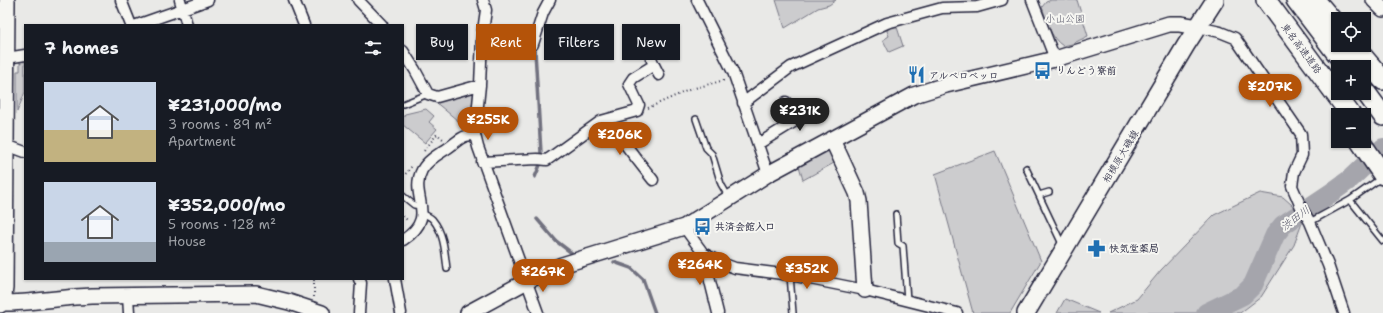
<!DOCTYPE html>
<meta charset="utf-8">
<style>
body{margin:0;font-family:"Shantell Sans","Klee One",sans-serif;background:#20242c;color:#f1f3f6;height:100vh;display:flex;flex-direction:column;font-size:15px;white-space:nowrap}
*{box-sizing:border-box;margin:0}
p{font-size:13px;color:#9ea1a6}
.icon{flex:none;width:22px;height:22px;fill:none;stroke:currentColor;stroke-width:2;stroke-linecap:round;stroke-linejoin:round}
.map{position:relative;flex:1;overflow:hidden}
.sheet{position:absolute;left:24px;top:24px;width:380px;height:256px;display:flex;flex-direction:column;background:#171b24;border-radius:0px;box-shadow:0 1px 3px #0004}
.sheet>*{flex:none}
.banner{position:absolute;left:416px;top:24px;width:380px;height:36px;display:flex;gap:8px}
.fabs{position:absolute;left:1331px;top:12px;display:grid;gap:8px}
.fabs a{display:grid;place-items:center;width:40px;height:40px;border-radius:0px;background:#171b24;box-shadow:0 1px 3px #0004;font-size:20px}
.price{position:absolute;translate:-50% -34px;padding:0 9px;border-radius:14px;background:#b45309;color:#fff;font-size:13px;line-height:26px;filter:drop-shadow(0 1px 2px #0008)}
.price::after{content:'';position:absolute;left:50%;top:24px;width:12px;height:9px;margin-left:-6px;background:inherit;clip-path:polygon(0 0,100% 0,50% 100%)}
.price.current{background:#222;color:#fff}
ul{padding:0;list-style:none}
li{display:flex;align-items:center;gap:12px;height:100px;padding:0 20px}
li span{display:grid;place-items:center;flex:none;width:112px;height:80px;border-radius:0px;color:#555}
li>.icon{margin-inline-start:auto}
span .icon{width:48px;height:48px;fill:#fffc;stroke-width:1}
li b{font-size:17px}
h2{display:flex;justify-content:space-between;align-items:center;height:48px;padding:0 20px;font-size:17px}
.tag{padding:0 14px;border-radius:0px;background:#171b24;box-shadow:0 1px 3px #0004;font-size:14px;line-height:36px}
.tag.current{background:#b45309;color:#fff}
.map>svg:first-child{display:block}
.green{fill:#ccccce;stroke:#777784}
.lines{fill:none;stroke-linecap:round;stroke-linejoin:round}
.stream{stroke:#71717f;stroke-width:3.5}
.river{stroke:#a5a5ac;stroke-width:20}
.lane-casing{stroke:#22223b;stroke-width:8}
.street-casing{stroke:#22223b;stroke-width:13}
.secondary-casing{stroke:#22223b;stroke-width:18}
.primary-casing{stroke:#22223b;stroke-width:20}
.highway-casing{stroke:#22223b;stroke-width:22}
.path{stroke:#22223b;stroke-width:2;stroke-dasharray:1 3;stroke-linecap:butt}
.lane{stroke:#f6f6f2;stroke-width:5}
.street{stroke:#f6f6f2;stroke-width:10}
.secondary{stroke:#f6f6f2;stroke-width:15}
.primary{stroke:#f6f6f2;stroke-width:17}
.highway{stroke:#f6f6f2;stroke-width:19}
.labels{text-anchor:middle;stroke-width:4;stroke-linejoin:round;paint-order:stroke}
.park-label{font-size:10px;fill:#555567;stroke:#f6f6f2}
.street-label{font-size:10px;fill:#22223b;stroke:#f6f6f2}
.poi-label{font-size:10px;font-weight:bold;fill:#22223b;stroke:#f6f6f2;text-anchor:start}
.water-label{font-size:11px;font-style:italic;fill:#565668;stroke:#f6f6f2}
</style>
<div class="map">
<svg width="1383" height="313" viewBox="0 0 1383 313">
<rect width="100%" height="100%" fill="#e9e9e7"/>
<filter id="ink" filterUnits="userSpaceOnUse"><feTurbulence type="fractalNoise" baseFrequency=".025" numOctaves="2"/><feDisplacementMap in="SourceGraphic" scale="8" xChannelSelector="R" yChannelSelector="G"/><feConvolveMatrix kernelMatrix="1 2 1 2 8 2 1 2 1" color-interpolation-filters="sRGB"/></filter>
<g filter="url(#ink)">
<path class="green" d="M 776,0 L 836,0 L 829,5 L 818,8 L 785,28 Z
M 1051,0 L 1077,0 L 1088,36 L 1072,44 L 1063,46 C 1050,38 1047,20 1042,7 L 1046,2 Z
M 896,24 L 903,46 L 889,52 L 883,40 L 889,36 L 887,31 L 888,28 Z
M 25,59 L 25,92 L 17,112 L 17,71 L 20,71 L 20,60 Z
M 470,92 L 475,95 L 471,130 L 469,130 L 434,101 Z
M 426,109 L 434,116 L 429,122 L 437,129 L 425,143 L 403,125 L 403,117 L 405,114 Z
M 829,150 L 834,163 L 803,180 L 799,166 Z
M 995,151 L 1041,261 L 1010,313 L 973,313 L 935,174 Z
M 1260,193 L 1283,197 L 1292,205 L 1302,223 L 1294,245 L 1261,297 L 1240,313 L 1108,313 L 1137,299 L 1161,270 L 1214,215 Z
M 1065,299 L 1099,313 L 1057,313 Z"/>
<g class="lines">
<path class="stream" d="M 535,51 L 541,153
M 535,177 L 540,165
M 537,219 L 556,241 L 573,254
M 614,262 L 631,268 L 643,279 L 655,313"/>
<path class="river" d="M 1206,313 L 1243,295 L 1253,285 L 1275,235 L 1283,225 L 1331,193 L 1349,180 L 1383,148"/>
<defs>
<path id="lane" d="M 403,104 L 428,94
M 696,119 L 706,148 L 712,154 L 721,184 L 728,196
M 1026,168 L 1062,244
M 1039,195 L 1049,192
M 403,196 L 414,205 L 421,206
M 1350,200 L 1383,241
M 422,213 C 425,215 431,217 433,220 C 444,233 445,253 447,269
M 896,214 L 898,243 L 903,246 L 907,300
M 1310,222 L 1350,200 L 1381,178
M 790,275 L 793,313"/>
<path id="street" d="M 121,0 L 131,25
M 180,0 L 187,25
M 294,0 L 304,25
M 358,0 L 382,25
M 483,0 L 486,10 L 482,38 L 480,85 L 475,135 L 478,147 L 538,313
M 697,0 L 733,72 L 768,174
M 1032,0 L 1055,59
M 137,25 L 208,0
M 1198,27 L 1220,32 L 1235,38 L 1301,134 L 1302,155 L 1294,172 L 1292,186 L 1301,207 L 1310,222 L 1328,265 L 1344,313
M 482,38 L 533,44 L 543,13 L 550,0
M 403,51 L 415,70 L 428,94 L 437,97 L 480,85
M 7,58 L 25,55
M 654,65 L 659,75
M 743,103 L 791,67 L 887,23 L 942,8 L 977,7 L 1002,0
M 608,119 L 614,130 L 653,180
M 758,144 L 797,120 L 786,102
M 6,145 L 25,152
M 482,162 L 537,159 L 547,160 L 601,121 L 637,111 L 639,105 L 629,84 L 633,78 L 654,65 L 651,58
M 684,227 L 703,253 L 719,262 L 735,268 L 790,275 L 865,290 L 957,313
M 403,240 C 440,216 408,196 422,170 C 427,161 437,155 445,150 C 452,146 459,138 466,136 C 469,135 473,135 475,135
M 703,253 L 718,313
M 395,279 L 401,313
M 128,296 L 129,313
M 359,313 L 361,283 L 359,279"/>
<path id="secondary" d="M 1374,0 L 1383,9
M 832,139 L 857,193 L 859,201 L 865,290
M 3,303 L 5,288 L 7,0
M 0,305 L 3,303 C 33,303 62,297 92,296 L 256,294 L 289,302 L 322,313
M 468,313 L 527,281 L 562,265 L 684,227 L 768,174 L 914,95 L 946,85 L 1055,59 L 1169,24 L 1180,24 L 1198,27"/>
<path id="primary" d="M 1026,313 L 1186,45 L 1215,0"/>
<path id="highway" d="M 1266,0 L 1351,115
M 1296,0 L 1347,67
M 1315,0 L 1338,27
M 1353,45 L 1383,80
M 1364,90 L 1383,116
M 1360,141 L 1383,175"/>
</defs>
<use href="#lane" class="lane-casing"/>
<use href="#street" class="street-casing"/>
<use href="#secondary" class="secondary-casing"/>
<use href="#primary" class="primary-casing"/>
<use href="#highway" class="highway-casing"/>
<path class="path" d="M 648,108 L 691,89 L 725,80
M 424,151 L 437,134 L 443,139
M 403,177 L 412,166
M 403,216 L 408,221
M 314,297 L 314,279"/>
<use href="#lane" class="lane"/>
<use href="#street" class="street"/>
<use href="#secondary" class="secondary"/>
<use href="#primary" class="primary"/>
<use href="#highway" class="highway"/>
</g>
</g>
<defs>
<symbol id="bus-bare" viewBox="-9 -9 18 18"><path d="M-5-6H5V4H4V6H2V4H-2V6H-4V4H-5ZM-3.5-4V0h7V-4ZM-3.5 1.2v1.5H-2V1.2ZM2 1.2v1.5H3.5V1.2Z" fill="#1f6fb2" stroke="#f6f6f2" stroke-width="2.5" paint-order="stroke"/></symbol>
<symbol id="restaurant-bare" viewBox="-9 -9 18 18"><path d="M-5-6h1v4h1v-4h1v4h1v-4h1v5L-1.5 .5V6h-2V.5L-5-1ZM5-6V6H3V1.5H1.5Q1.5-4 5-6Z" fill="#1f6fb2" stroke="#f6f6f2" stroke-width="2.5" paint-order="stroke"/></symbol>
<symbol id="pharmacy-bare" viewBox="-9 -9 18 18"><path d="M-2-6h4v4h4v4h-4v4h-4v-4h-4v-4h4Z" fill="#1f6fb2" stroke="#f6f6f2" stroke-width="2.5" paint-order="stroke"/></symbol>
</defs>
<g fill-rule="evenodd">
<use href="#bus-bare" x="1030" y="58" width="25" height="25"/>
<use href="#restaurant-bare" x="904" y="62" width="25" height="25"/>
<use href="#bus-bare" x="690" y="214" width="25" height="25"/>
<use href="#pharmacy-bare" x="1084" y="236" width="25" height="25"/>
</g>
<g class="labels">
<g class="park-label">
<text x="1065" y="22">小山公園</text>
</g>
<g class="street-label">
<text transform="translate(1302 48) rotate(53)" y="4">東名高速道路</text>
<text transform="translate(1120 156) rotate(-59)" y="4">相模原大磯線</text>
</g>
<g class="poi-label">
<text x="1056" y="74">りんどう寮前</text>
<text x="929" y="79">アルベロベッロ</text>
<text x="715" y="230">共済会館入口</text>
<text x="1109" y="252">快気堂薬局</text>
</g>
<g class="water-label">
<text transform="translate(1295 218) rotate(-37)" y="4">渋田川</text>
</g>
</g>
</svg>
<div class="fabs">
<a><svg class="icon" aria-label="locate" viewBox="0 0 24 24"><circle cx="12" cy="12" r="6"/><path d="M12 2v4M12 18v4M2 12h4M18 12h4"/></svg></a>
<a>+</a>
<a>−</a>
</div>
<b class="price" style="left:1270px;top:108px">¥207K</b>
<b class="price current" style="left:800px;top:132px">¥231K</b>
<b class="price" style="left:488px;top:141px">¥255K</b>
<b class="price" style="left:620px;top:156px">¥206K</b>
<b class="price" style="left:700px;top:286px">¥264K</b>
<b class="price" style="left:807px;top:290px">¥352K</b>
<b class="price" style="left:543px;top:293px">¥267K</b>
<div class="banner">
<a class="tag">Buy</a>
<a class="tag current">Rent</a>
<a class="tag">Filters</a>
<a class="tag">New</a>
</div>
<section class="sheet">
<h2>7 homes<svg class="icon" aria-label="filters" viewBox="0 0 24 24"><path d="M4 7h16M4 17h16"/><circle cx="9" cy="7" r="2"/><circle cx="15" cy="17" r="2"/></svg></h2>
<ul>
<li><span style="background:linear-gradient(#c9d6e8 60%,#c2b280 0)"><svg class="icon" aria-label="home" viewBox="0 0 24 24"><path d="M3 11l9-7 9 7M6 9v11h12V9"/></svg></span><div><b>¥231,000/mo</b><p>3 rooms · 89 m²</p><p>Apartment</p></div></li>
<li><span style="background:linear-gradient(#c9d6e8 75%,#9aa5b1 0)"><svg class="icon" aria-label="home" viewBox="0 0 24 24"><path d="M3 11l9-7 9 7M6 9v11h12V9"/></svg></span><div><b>¥352,000/mo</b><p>5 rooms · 128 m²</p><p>House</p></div></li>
</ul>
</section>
</div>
